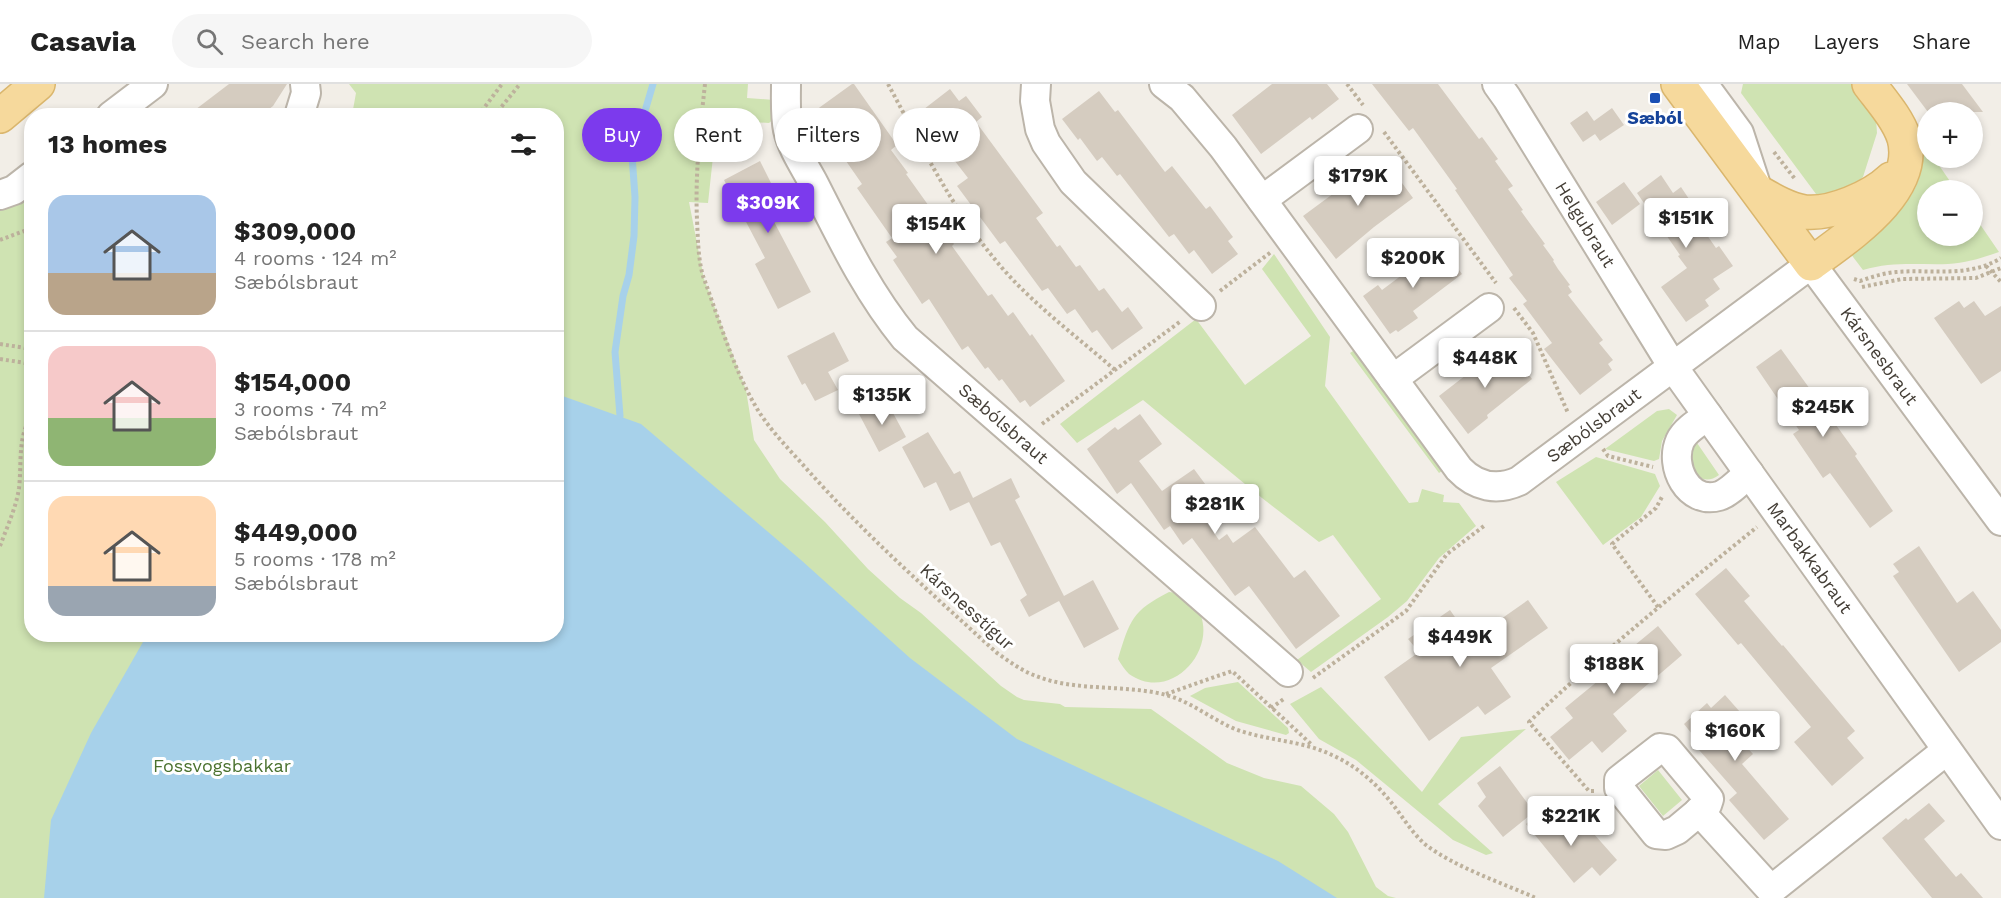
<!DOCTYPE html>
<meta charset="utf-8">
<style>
body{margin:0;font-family:"Work Sans",sans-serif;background:#f6f6f6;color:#222;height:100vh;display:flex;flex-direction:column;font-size:22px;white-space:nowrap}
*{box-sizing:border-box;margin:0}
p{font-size:20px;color:#767676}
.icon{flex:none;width:33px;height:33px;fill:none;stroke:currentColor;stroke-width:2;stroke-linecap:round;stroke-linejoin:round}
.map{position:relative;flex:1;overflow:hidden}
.details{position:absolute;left:24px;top:24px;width:540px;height:534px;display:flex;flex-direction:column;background:#fff;border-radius:24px;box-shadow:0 3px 9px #0003}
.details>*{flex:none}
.top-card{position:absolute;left:582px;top:24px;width:570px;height:54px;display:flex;gap:12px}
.buttons{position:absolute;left:1917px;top:18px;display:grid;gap:12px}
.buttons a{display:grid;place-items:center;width:66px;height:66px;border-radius:50%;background:#fff;box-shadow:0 3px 9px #0003;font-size:30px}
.price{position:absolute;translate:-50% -51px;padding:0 14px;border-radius:6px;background:#fff;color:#222;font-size:20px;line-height:39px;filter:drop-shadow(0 2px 3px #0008)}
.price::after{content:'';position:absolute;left:50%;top:36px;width:18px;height:14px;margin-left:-9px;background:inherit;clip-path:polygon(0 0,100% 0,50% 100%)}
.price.current{background:#7c3aed;color:#fff}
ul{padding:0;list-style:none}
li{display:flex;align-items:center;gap:18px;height:150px;padding:0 24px}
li+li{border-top:2px solid #e0e0e0}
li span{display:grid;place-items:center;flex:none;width:168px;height:120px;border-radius:18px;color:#555}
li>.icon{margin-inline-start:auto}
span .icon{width:72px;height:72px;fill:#fffc;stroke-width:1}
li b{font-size:26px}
h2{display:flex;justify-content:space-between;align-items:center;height:72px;padding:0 24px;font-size:26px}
.tag{padding:0 21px;border-radius:27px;background:#fff;box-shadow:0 3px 9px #0003;font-size:21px;line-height:54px}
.tag.current{background:#7c3aed;color:#fff}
header{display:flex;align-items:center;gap:36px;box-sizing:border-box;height:84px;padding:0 30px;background:#fff;border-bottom:2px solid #e0e0e0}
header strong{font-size:28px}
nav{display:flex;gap:33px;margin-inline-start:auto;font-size:21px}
.search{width:420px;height:54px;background:#f6f6f6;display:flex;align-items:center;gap:15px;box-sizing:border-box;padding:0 21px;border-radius:33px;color:#767676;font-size:22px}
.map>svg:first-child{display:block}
.green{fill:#cfe3b2}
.water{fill:#a7d1ea}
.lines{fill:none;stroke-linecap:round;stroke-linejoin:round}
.stream{stroke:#a7d1ea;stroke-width:7}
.building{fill:#d5ccc0}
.minor-casing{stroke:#bcb5aa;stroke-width:32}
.major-casing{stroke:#dab66d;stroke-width:36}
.path{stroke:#bdb19c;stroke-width:4;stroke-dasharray:3 3;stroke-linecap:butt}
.minor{stroke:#fff;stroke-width:28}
.major{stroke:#f6d99c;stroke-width:33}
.transit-dot{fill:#1a4fb4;stroke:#fff;stroke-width:2}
.labels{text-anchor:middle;stroke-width:6;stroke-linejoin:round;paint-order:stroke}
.transit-label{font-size:18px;font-weight:bold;fill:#164399;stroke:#fff}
.street-label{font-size:18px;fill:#443e36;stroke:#fff}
.park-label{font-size:18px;fill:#4a712e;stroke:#fff}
</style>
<header>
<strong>Casavia</strong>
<div class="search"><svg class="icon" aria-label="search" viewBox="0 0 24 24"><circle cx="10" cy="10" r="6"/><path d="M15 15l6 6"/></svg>Search here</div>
<nav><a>Map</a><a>Layers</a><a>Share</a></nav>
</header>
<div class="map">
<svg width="2001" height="814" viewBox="0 0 2001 814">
<rect width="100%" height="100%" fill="#f2eee7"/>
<path class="green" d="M 349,0 L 748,0 L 747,14 L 774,16 L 776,33 L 769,39 L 717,36 L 708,119 L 689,118 L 704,195 L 746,306 L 754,356 L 780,395 L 825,438 L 868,485 L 900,514 L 921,529 L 1001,602 L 1017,613 L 1024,616 L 1060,620 L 1065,623 L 1151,625 L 1227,679 L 1264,694 L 1301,702 L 1334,730 L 1348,748 L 1376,803 L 1388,812 L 1396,814 L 0,814 L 0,126 L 31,114 L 32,550 L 556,550 L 556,32 L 352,31 L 356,9 Z
M 1743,0 L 1852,0 L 1876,35 L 1877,49 L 1863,93 L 1847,107 L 1832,115 L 1816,110 L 1741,9 Z
M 1919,52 L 1927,65 L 1928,74 L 1934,74 L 1956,106 L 1928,106 L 1928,152 L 1972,152 L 1973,130 L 1999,168 C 1982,174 1966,179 1948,180 C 1918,181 1893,177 1863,186 L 1850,169 C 1877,146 1916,122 1921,85 C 1922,74 1919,62 1919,52 Z
M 1274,170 L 1330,253 L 1325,302 L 1409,419 L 1418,418 L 1422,405 L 1444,411 L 1443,418 L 1459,419 L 1476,442 L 1439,474 L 1407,517 L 1388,533 L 1311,588 L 1297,576 L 1381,515 L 1333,451 L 1319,458 L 1262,414 L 1143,316 L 1077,359 L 1060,340 L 1196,235 L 1245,301 L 1311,252 L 1262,185 Z
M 1356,265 L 1445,385 L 1439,389 L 1350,269 Z
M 1669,325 L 1677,331 L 1662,357 L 1659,375 L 1654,377 L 1605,365 L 1657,327 Z
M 1695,356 L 1719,391 C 1702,404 1686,386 1688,370 C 1689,366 1693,360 1695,356 Z
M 1596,373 L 1655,390 L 1660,402 L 1641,433 L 1603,461 L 1556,398 Z
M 1169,508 C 1174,509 1183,509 1187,511 C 1190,513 1191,516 1193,518 C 1226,557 1174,622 1129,590 C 1125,586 1121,580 1118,575 C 1130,536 1132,527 1169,508 Z
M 1238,598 L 1288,644 L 1289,649 L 1286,651 L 1236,637 L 1190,612 L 1205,604 Z
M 1321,603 L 1422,708 L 1461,653 L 1526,645 L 1438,720 L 1493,769 L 1486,771 L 1453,756 L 1356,676 L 1319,655 L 1290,620 Z
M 1658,686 L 1682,716 L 1663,732 L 1639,702 Z"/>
<path class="water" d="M 557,310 L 641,340 L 801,476 L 910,574 L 1017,655 L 1278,777 L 1337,814 L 44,814 L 51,736 L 91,649 L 147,551 L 556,550 Z"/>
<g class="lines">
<path class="stream" d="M 620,332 L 615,268 L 623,212 L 629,191 L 634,152 L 635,113 L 632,71 L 653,0"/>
</g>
<path class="building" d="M 229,0 L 287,0 L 273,22 L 260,32 L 187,32 Z
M 852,0 L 854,0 L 897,61 L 891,66 L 908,89 L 906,90 L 936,132 L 934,133 L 954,160 L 952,162 L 988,212 L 992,210 L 1008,232 L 1013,228 L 1030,252 L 1032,250 L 1065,297 L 1030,323 L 1025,316 L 1020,319 L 1002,295 L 999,297 L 988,283 L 985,285 L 968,262 L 962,266 L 929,215 L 922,220 L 893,176 L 897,173 L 886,158 L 892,154 L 857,104 L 862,100 L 846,77 L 850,74 L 816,26 Z
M 1272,0 L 1327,0 L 1339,15 L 1312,36 L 1310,33 L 1261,70 L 1232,31 Z
M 1372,0 L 1438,0 L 1479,55 L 1482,53 L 1498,75 L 1495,77 L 1513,102 L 1508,105 L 1523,126 L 1521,127 L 1545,160 L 1543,161 L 1554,176 L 1553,177 L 1558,185 L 1570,201 L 1568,202 L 1572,208 L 1568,211 L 1603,256 L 1599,259 L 1613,276 L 1608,280 L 1612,286 L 1580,311 L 1544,265 L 1552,259 L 1523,220 L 1527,217 L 1509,194 L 1513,191 L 1455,106 L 1457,105 L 1413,44 L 1409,47 Z
M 1907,0 L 1962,0 L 1983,28 L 1928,28 Z
M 950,5 L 959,17 L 966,12 L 982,33 L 976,38 L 1043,129 L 1036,134 L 1057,163 L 1060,161 L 1076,183 L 1080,181 L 1099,207 L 1104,204 L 1122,228 L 1128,223 L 1143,244 L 1112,266 L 1097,246 L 1092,249 L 1075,225 L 1067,230 L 1048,204 L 1042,207 L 1005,157 L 1000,160 L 957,102 L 968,94 L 944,63 L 941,66 L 915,32 Z
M 1099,7 L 1115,28 L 1118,26 L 1165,88 L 1172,82 L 1206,125 L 1210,122 L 1233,153 L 1228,157 L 1238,170 L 1212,190 L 1194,166 L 1189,170 L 1174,150 L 1169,153 L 1120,90 L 1117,92 L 1102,73 L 1097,77 L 1080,54 L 1078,56 L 1062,35 Z
M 1612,24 L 1624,41 L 1600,57 L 1595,50 L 1583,58 L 1570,39 L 1587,27 L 1594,37 Z
M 1383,73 L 1413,114 L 1374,143 L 1336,175 L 1303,132 Z
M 760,77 L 784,125 L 771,132 L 811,208 L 778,225 L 755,180 L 765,174 L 724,96 Z
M 1661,91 L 1673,109 L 1681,103 L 1693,121 L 1688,124 L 1716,164 L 1719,162 L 1733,182 L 1713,195 L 1720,205 L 1705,216 L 1709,222 L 1686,238 L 1661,203 L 1687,184 L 1678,172 L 1680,171 L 1637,109 Z
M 1624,98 L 1640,120 L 1612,141 L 1596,118 Z
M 1437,155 L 1462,190 L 1413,227 L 1418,234 L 1398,248 L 1396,246 L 1390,250 L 1363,212 L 1378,201 L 1382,206 L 1426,173 L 1421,167 Z
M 1959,217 L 1964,224 L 1974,217 L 1985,232 L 2001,222 L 2001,287 L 1981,300 L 1934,234 Z
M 834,248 L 849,277 L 828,288 L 838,306 L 815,317 L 805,299 L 802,301 L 787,272 Z
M 1506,260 L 1532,295 L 1487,331 L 1488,334 L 1468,350 L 1439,312 Z
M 1781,265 L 1857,370 L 1855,372 L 1893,427 L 1870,444 L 1830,389 L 1823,394 L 1793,350 L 1799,346 L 1756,283 Z
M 886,316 L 906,353 L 879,368 L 859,330 Z
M 1140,330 L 1162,360 L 1139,377 L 1162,407 L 1194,385 L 1211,408 L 1194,420 L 1219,456 L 1227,450 L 1233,459 L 1255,443 L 1294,494 L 1305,486 L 1340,532 L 1296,565 L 1249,502 L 1235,512 L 1192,454 L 1183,461 L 1170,442 L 1164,446 L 1131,399 L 1117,410 L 1087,365 L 1115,343 L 1118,346 Z
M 928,348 L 954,390 L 960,387 L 973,414 L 1011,394 L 1020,413 L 1015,416 L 1064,512 L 1093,496 L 1119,545 L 1084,564 L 1059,517 L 1029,533 L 1020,516 L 1027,511 L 1000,458 L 991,462 L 969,418 L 950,427 L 936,398 L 924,404 L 902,363 Z
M 1919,462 L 1957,519 L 1973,507 L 2001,546 L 2001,558 L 1959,588 L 1893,492 L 1899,488 L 1893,480 Z
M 1726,484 L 1750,512 L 1744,517 L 1782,562 L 1783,561 L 1855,647 L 1847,654 L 1864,674 L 1832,702 L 1794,658 L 1811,643 L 1741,559 L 1738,561 L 1695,510 Z
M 1528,516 L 1548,544 L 1491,584 L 1511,613 L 1485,631 L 1478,622 L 1429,657 L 1384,593 L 1419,568 L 1408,555 L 1450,526 L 1471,556 Z
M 1658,542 L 1682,571 L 1613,630 L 1627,647 L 1602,669 L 1592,657 L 1569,676 L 1550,653 L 1573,634 L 1565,624 L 1615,583 L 1612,580 Z
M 1725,611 L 1756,646 L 1742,658 L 1753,670 L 1742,680 L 1789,735 L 1764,756 L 1729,716 L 1737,709 L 1692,658 L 1696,655 L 1684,640 L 1707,619 L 1711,624 Z
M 1500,682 L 1534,728 L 1503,753 L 1478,722 L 1486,713 L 1477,699 Z
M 1929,719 L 1945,737 L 1924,755 L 1956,793 L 1961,789 L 1983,814 L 1932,814 L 1882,754 L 1906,734 L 1908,736 Z
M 1546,723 L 1571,754 L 1586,741 L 1617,776 L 1600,792 L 1592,783 L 1574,799 L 1526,740 Z"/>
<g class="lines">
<defs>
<g id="minor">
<path id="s1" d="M 786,0 C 786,15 785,31 788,46 C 792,64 805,83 814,100 C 841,153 867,208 905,254 L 1288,588"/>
<path d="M 1036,0 L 1035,17 L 1040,45 L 1046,59 L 1073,98 L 1201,222"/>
<path id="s2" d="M 1164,0 L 1182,14 L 1223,63 L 1459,385 C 1476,403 1497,407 1519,397 L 1811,180 L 2001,437"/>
<path id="s3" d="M 1497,0 L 1507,14 L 1673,283 L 2001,741"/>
<path d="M 1703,0 L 1739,49 L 1755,98"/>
<path d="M 111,32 L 153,0"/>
<path d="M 299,32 L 306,9 L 305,0"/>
<path d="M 0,111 L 14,106 L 32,92"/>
<path d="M 1262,116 L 1358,45"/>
<path d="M 1393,295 L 1489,224"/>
<path d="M 1708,332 C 1699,338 1685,346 1680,357 C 1669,382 1688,421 1719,412 C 1729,409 1741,396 1749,389"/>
<path d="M 1660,664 L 1667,665 L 1709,715 L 1707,721 L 1677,746 L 1666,751 L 1656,750 L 1619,704 L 1619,696 Z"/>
<path d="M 1699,727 L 1771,806 L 1947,666"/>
</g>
<path id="major" d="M 1678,0 L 1811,180 C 1847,153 1919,108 1904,54 C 1898,35 1881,16 1869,0
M 0,32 L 38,0
M 1760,109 C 1774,117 1788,125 1804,128 C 1831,131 1872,113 1891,95"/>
</defs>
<use href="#minor" class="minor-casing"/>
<use href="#major" class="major-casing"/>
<path class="path" d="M 705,0 C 700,46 695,90 697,136 C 698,156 698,174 703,192 C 719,235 733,284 756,323 C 769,345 788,364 805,383 C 864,450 931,509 997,569 C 1010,578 1022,587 1036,592 C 1076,608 1125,600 1166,611 C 1192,618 1211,635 1235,645 C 1267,657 1301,656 1332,671 C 1357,682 1378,701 1394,722 C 1404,735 1413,750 1426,761 C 1455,783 1502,799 1536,814
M 888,0 C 920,59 950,121 993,173 C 1027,216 1074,250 1115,286
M 1347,0 L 1363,21
M 478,32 L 502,0
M 494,32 L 520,0
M 1384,48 L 1496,199
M 1774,68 L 1795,95
M 0,156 L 32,144
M 1986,182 L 2001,198
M 1854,195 L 1860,197 C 1872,193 1884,189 1896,188 C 1932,185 1969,194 2001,174
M 1862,203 L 1902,195 L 1976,194 L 2001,184
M 1220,207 L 1271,168
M 1514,224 L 1533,249 L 1568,329
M 0,260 L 32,265
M 0,275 L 32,280
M 1042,340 L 1181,237
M 1603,365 L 1608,372 L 1653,383
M 0,462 C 7,443 16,424 19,404 C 22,379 17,353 32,331
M 1658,523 L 1612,460 L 1656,424 L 1663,411
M 1313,594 L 1406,527 L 1447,470 L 1484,442
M 1166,610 L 1232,587 L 1312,661
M 1271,624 L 1285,614
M 1594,707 L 1589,707 L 1529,638 C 1601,569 1679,506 1757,443"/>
<use href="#minor" class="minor"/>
<use href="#major" class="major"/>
</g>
<rect class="transit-dot" x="1649" y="8" width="12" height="12" rx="3"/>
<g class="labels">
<g class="transit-label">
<text x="1655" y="40">Sæból</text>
</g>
<g class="street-label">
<text dy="6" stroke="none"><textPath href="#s3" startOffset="166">Helgubraut</textPath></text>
<text dy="6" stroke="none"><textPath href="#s2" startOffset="1030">Kársnesbraut</textPath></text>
<text dy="6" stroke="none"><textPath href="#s1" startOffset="416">Sæbólsbraut</textPath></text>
<text dy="6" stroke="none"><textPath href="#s2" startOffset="645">Sæbólsbraut</textPath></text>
<text dy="6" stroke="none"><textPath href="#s3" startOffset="568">Marbakkabraut</textPath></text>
<text transform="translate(967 523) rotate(42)" y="6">Kársnesstígur</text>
</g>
<g class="park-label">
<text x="222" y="688">Fossvogsbakkar</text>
</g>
</g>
</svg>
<div class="buttons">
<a>+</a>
<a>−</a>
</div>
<b class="price" style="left:1358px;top:123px">$179K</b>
<b class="price current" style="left:768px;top:150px">$309K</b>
<b class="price" style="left:1686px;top:165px">$151K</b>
<b class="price" style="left:936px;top:171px">$154K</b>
<b class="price" style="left:1413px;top:205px">$200K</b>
<b class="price" style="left:1485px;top:305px">$448K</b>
<b class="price" style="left:882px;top:342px">$135K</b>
<b class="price" style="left:1823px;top:354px">$245K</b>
<b class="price" style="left:1215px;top:451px">$281K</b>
<b class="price" style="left:1460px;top:584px">$449K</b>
<b class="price" style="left:1614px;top:611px">$188K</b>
<b class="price" style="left:1735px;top:678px">$160K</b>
<b class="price" style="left:1571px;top:763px">$221K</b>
<div class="top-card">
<a class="tag current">Buy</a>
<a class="tag">Rent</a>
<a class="tag">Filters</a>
<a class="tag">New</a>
</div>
<section class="details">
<h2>13 homes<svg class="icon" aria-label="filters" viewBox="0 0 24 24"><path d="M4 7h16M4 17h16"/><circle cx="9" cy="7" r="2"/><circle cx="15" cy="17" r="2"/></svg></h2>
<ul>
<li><span style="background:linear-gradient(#a9c7e8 65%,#b9a48a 0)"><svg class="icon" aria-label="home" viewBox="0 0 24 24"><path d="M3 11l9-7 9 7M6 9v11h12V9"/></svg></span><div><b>$309,000</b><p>4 rooms · 124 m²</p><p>Sæbólsbraut</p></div></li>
<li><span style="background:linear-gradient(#f6c9c9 60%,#8fb573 0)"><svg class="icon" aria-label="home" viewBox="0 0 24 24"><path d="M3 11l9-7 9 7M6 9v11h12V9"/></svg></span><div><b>$154,000</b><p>3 rooms · 74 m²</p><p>Sæbólsbraut</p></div></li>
<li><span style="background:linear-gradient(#ffd9b3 75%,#9aa5b1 0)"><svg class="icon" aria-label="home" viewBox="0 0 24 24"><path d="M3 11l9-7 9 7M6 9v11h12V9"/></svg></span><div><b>$449,000</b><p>5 rooms · 178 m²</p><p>Sæbólsbraut</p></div></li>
</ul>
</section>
</div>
